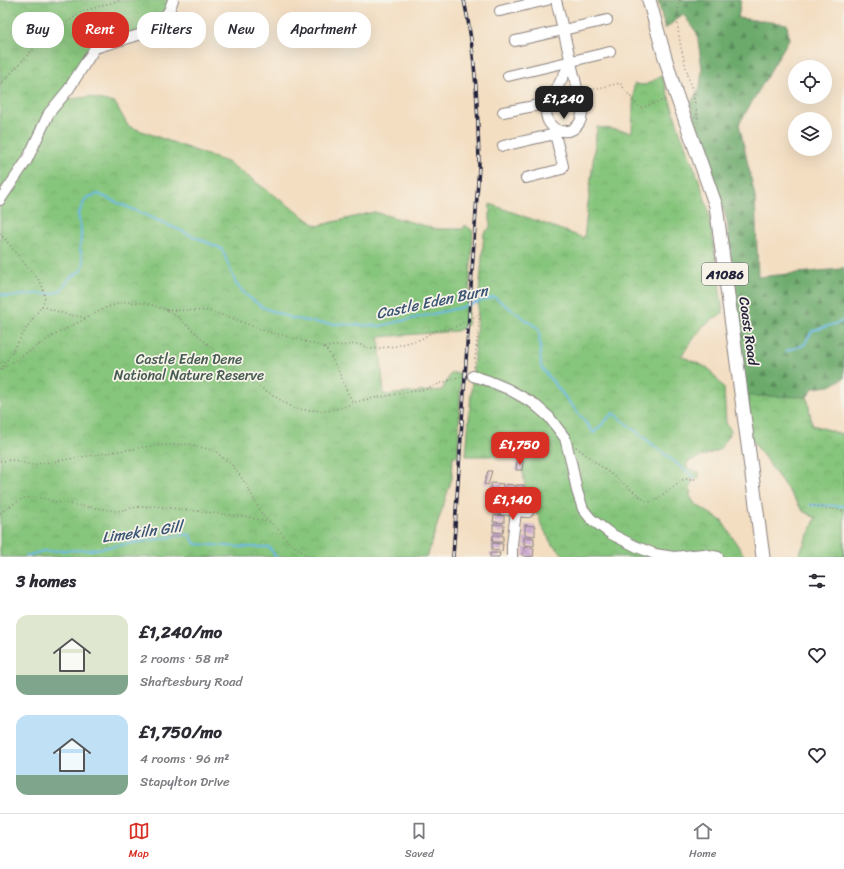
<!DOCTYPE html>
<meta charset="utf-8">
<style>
body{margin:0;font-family:Sriracha,sans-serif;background:#f2f2f3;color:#2b2b33;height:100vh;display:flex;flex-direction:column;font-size:15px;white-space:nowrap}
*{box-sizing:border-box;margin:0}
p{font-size:13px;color:#7c7c81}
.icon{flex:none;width:22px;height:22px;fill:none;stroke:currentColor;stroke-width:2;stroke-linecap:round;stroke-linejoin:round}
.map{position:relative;height:557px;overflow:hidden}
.drawer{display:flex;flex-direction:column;background:#fff;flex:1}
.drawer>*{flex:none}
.banner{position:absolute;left:12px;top:12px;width:400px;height:36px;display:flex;gap:8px}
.fabs{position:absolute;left:788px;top:60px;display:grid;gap:8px}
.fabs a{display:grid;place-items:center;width:44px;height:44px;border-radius:50%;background:#fff;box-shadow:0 4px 16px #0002;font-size:20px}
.price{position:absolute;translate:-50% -34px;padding:0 9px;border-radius:8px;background:#d93025;color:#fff;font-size:13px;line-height:26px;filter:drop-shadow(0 1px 2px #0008)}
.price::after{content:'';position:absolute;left:50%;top:24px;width:12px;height:9px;margin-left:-6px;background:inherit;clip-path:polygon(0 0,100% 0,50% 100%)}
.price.on{background:#222;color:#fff}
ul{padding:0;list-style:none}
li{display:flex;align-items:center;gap:12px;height:100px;padding:0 16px}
li span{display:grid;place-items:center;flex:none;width:112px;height:80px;border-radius:12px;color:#555}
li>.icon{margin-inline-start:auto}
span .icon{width:48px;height:48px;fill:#fffc;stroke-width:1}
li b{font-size:17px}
h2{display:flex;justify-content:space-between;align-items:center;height:48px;padding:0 16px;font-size:17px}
.pill{padding:0 14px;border-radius:16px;background:#fff;box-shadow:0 4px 16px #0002;font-size:14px;line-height:36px}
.pill.on{background:#d93025;color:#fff}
.menu{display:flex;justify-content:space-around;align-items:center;height:56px;border-top:1px solid #e1e1e2;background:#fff;font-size:11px;color:#7c7c81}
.menu a{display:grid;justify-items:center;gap:2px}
.menu .on{color:#d93025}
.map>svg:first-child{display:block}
.forest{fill:url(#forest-firs);stroke:#476654}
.park{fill:url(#park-crowns);stroke:#54745c}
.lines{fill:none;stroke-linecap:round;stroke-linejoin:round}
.stream{stroke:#6bbae5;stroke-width:2}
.building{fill:url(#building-cross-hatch)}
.minor-casing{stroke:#8a807e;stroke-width:12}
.major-casing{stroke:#8a807e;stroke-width:15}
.path{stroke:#8a807e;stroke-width:1.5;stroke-dasharray:1 3;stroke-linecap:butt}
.minor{stroke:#fff;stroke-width:10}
.major{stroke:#fff;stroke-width:13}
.rail-casing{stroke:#22223b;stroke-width:3.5}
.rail{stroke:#f7f3e8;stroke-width:2;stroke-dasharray:6;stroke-linecap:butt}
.labels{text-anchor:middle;stroke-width:3.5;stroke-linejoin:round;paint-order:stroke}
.shield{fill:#f7f3e8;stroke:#62616f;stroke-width:1}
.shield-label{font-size:13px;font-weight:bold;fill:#22223b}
.street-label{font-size:14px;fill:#22223b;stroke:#f7f3e8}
.park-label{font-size:14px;fill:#455b52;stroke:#f7f3e8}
.water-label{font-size:15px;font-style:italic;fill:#3c5776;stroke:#f7f3e8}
</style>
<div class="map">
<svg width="844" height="557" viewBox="0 0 844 557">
<defs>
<pattern id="forest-firs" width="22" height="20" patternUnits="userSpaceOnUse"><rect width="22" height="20" fill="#6caa6c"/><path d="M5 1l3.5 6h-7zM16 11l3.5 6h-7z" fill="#588a5a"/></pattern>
<pattern id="park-crowns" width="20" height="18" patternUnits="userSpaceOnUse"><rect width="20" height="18" fill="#86c57c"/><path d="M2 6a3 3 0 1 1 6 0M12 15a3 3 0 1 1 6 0" fill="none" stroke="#73a96c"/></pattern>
<pattern id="building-cross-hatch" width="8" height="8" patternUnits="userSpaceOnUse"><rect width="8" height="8" fill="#d4b2d7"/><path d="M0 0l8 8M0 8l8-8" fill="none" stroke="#b699b9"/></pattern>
</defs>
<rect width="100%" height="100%" fill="#f7f3e8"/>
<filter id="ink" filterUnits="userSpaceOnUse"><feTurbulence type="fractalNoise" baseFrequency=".025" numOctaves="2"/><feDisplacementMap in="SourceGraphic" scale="8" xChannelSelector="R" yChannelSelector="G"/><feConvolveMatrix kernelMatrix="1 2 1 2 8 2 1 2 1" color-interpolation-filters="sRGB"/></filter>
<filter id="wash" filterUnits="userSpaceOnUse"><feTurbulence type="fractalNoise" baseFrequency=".012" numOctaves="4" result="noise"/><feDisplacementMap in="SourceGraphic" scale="16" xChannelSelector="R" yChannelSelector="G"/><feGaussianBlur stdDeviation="0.9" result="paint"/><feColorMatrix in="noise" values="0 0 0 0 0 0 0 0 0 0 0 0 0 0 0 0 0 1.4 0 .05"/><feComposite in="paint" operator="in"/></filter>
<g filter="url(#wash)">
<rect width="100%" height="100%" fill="#f3dec2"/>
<path class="forest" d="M 658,0 L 741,0 L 738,18 L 787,24 L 789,39 L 739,124 L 755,196 L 758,277 L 840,269 L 844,267 L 844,378 L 830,386 L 813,388 L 807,397 L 812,425 L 844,435 L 844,557 L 798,557 L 816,518 L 803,511 L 750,437 L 727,222 L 715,180 L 690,105 L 700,87 L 702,68 L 697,33 L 683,14 L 665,29 Z"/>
<path class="park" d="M 0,0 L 173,0 L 152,31 L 95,48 L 60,100 L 89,97 L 115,103 L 128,126 L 229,163 L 317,226 L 374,212 L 437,229 L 463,229 L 465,225 L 473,231 L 467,326 L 457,331 L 379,337 L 384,395 L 442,390 L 451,373 L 461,373 L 458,456 L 453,456 L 452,478 L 427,557 L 0,557 Z
M 662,76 L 680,132 L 699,180 L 708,209 L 713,240 L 723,313 L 703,326 L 681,356 L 708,368 L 724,388 L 726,423 L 731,431 L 719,450 L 687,462 L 687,468 L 700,473 L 698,479 L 693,478 L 691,483 L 690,496 L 695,504 L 722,521 L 745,557 L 566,557 L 551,543 L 541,524 L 539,516 L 529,508 L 520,456 L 466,456 L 484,233 L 490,228 L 490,204 L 584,238 L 597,127 L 632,132 L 634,84 L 645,85 Z
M 748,396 L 807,397 L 812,425 L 844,435 L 844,557 L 798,557 L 816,518 L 803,511 L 750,437 Z"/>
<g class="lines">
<path class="stream" d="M 0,294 C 10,299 22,295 33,294 C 42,293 48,296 58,292 C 64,289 65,283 69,279 C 74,274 81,273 83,267 C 85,260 81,255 80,249 C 80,245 81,240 81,236 C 82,229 80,222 78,215 L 86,198 L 98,194 L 222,249 L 236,284 L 246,295 L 262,307 L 291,318 L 319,323 L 380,326 L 459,308 L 494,297 L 539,329 L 541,367 L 594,433 L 613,413 L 695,478
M 786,351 L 804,345 L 812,331 L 844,321
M 810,505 L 844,506
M 26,556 L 43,551 L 90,550 L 189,534 L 195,544 L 242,547 L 269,547 L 276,557"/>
</g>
<g id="blocks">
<path class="building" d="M 517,461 L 523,461 L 522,470 L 516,470 Z
M 488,471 L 492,471 L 488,485 L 484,484 Z
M 491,483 L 503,484 L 502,499 L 490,499 Z
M 506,484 L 514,485 L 513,500 L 505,499 Z
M 516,485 L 524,485 L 523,501 L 515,500 Z
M 494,515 L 504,516 L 504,523 L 493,522 Z
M 493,524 L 504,525 L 503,533 L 493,532 Z
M 525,525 L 535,526 L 535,536 L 525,535 Z
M 493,535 L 503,535 L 503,542 L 492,542 Z
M 524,537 L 534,538 L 534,546 L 524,545 Z
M 492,543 L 503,544 L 502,551 L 492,550 Z
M 524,547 L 534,548 L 533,557 L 523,556 Z
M 490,553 L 500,553 L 499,557 L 490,557 Z"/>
</g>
</g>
<g filter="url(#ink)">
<use href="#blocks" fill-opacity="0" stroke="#8a807e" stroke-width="1"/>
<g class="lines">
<defs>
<path id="minor" d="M 556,0 L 582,109 C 584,142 540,136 547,106 L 571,62
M 500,11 L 547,0
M 515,41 L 607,20
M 508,76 L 610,52
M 503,112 L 549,103
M 503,146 L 555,134 L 558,130
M 526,178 L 562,169 L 563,166 L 555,134
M 0,200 L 27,160 L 49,113 L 68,90 L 95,48 L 152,31 L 169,11 L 173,0
M 473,376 L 489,381 L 508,389 L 533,403 L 549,417 L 565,438 L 572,466 L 577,491 L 583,509 L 591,519 L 611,534 L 637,547 L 655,554 L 674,557 L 703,554 L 718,557
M 501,509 L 528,512
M 512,557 L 512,545 L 516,511"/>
<path id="major" d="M 649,0 L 664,54 L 676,94 L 716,206 L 763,557"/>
</defs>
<use href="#minor" class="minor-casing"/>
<use href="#major" class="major-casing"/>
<path class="path" d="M 680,0 C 673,26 683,54 689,79 C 693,92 695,105 698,118 L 697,122
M 0,85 L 39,43 L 81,12 L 120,0
M 586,91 L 620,83 L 632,99 L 641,108 L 667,99
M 0,233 L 19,257 L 38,279 L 42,285 L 45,298 L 42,306 L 31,321 L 0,371
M 42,306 L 65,314 L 87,318
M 166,310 L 209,311 L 229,317 L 265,331 L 293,338 L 324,347 L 358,344 L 372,349 L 396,346 L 421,339 L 434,331 L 455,327 L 480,314 L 474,369
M 324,347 L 329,353 L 338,370 L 347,392 L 350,397 L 353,403
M 2,369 L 49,338 L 105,308 L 124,302 L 146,303 L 166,310 L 177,316 L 213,349 L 253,383 L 295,409 L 326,411 L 344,407 L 353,403 L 363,400 L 426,389 L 458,377 L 464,377
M 576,447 L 646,501 L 653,502 L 684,479 L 695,479
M 0,461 L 14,460 L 31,465 L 151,446 L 189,444 L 215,451 L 233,466 L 245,483 L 263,516 L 278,529 L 289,542 L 309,557
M 810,505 L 844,511
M 0,513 L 12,505 L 22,499 L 31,497 L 41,498 L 62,503 L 117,511 L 137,507 L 154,506 L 248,517 L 269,522"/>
<use href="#minor" class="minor"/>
<use href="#major" class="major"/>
<defs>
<path id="rail" d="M 453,557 L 479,166 C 478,110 476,55 464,0"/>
</defs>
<use href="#rail" class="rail-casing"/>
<use href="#rail" class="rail"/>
</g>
</g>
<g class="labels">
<rect class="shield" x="702" y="263" width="46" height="22" rx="3"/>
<g class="shield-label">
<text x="725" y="279">A1086</text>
</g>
<g class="street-label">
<text transform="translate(749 331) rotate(82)" y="5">Coast Road</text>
</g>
<g class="park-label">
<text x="189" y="364">Castle Eden Dene<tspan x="189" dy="16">National Nature Reserve</tspan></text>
</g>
<g class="water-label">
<text transform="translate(432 302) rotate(-12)" y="5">Castle Eden Burn</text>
<text transform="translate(142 532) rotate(-8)" y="5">Limekiln Gill</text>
</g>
</g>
</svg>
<div class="fabs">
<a><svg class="icon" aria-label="locate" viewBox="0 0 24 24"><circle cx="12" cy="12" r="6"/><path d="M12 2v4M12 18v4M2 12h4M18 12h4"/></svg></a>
<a><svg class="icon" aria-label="layers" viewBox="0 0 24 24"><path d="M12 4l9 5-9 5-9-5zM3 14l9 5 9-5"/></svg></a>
</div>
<b class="price on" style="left:564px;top:120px">£1,240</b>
<b class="price" style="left:520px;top:466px">£1,750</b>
<b class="price" style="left:513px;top:521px">£1,140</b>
<div class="banner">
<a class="pill">Buy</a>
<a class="pill on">Rent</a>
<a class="pill">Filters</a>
<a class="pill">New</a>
<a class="pill">Apartment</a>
</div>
</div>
<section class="drawer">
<h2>3 homes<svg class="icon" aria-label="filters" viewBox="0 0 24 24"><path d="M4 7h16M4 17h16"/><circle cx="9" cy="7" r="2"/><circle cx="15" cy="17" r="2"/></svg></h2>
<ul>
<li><span style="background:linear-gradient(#dfe7d0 75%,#7fa58c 0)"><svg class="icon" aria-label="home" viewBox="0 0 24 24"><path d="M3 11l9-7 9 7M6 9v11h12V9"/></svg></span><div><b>£1,240/mo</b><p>2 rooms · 58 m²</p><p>Shaftesbury Road</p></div><svg class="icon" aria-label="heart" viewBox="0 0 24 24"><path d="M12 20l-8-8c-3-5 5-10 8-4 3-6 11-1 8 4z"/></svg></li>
<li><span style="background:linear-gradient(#bfe0f5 75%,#7fa58c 0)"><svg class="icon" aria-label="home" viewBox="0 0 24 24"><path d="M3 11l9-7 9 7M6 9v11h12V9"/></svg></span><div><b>£1,750/mo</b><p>4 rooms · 96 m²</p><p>Stapylton Drive</p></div><svg class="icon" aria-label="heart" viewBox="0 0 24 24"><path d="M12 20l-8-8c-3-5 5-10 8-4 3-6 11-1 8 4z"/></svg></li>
</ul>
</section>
<nav class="menu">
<a class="on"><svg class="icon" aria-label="map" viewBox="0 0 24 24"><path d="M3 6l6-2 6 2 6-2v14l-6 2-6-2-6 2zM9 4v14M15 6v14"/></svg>Map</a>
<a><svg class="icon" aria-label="saved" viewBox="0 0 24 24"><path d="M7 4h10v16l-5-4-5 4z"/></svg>Saved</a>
<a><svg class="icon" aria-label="home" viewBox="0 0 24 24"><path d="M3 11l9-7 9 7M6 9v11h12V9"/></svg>Home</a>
</nav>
